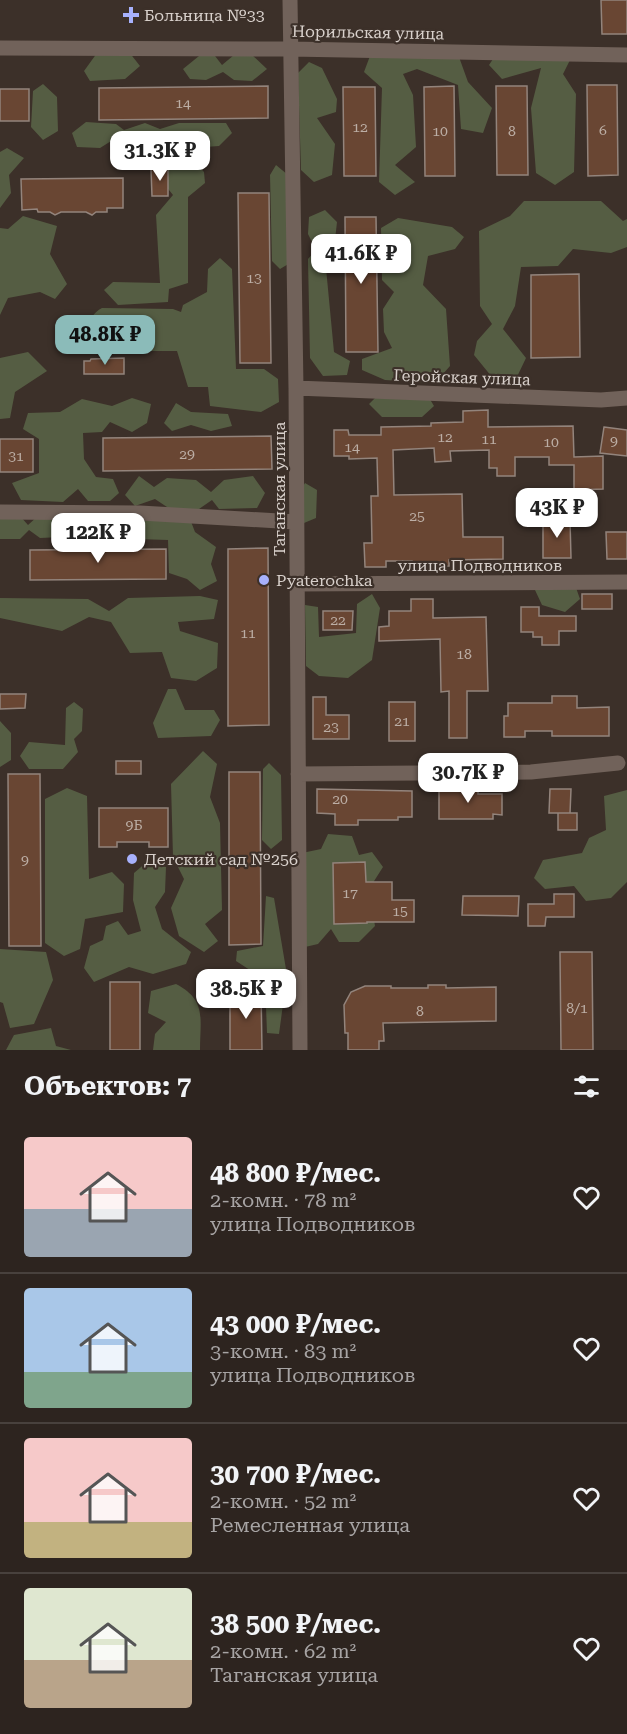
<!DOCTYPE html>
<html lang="ru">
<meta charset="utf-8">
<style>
body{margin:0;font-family:"Roboto Serif",serif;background:#39302c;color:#f1f3f6;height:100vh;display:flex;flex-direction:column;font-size:22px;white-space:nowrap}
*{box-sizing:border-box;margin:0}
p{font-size:20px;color:#a7a4a4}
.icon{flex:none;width:33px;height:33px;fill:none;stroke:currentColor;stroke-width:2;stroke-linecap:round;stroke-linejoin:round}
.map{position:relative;height:1050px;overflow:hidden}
.side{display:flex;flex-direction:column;background:#2d241f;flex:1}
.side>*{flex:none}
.price{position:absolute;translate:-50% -51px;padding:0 14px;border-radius:12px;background:#fff;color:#222;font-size:20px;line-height:39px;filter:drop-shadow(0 2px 3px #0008)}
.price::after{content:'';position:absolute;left:50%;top:36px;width:18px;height:14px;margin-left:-9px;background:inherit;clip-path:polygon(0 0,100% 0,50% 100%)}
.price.active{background:#8bbbb9;color:#111}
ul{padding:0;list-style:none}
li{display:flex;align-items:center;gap:18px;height:150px;padding:0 24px}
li+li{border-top:2px solid #48413d}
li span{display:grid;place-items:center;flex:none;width:168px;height:120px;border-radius:6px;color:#555}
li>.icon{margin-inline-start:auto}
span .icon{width:72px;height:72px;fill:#fffc;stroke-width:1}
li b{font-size:26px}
h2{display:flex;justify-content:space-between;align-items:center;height:72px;padding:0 24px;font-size:26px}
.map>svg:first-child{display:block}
.green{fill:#555d43}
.building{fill:#694633;stroke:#93847c;stroke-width:1.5}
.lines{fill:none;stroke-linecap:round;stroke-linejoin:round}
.street{stroke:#71625a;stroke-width:15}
.poi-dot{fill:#a7b1fc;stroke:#3c3029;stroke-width:2}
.labels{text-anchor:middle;stroke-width:4.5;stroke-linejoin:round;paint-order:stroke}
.number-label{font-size:14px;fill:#bcaea5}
.poi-label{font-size:16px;fill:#d8d0cb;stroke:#3c3029;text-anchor:start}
.street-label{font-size:16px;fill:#d8d0cb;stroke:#3c3029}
</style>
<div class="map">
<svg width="627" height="1050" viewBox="0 0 627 1050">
<rect width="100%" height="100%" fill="#3c3029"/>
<path class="green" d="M 499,50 L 570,60 L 563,74 L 576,94 L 574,172 L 555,185 L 536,173 L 531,108 L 541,68 L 502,79 L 489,65 Z
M 129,52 L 140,66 L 125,79 L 90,81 L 84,71 L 97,53 Z
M 251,54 L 267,69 L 252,81 L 234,80 L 223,72 L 206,80 L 190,79 L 183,69 L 199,56 L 215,56 L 222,65 L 234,55 Z
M 370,56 L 459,57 L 468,82 L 492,108 L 483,133 L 461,129 L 458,85 L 417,69 L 403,74 L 413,95 L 416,147 L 395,165 L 415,182 L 395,195 L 379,182 L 382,88 L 364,72 Z
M 309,62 L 322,68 L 337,99 L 336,112 L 317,118 L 335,144 L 332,175 L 314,182 L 301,170 L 298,73 Z
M 43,84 L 57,97 L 58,131 L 43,140 L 31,127 L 33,91 Z
M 86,122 L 116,124 L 124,130 L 145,123 L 160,129 L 179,123 L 226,123 L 232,133 L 219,146 L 178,149 L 160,134 L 144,139 L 124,133 L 100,148 L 77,147 L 72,133 Z
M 7,148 L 24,158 L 9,175 L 11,193 L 0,208 L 0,152 Z
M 193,160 L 204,172 L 205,183 L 188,197 L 188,283 L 169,289 L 168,302 L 118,305 L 104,290 L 113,282 L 160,283 L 156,215 L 173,195 L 161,180 L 165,162 Z
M 276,165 L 288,175 L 290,263 L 280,269 L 272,261 L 270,175 Z
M 524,201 L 601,201 L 623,221 L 627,219 L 627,247 L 611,253 L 573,249 L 558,266 L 521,267 L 515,306 L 503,329 L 526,358 L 515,381 L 496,382 L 474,355 L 477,341 L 492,324 L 480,306 L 479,231 L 510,216 Z
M 325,210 L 337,222 L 335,240 L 321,252 L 326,268 L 334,352 L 350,361 L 347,375 L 323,376 L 310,358 L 308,259 L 316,250 L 308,234 L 309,217 Z
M 23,216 L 57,226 L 50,254 L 67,284 L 55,299 L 40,292 L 8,298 L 0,315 L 0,228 L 8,229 Z
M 398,218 L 452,227 L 464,237 L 455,249 L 428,256 L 423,285 L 446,309 L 450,366 L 435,383 L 385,380 L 362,370 L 362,359 L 392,348 L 384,332 L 383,309 L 394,292 L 382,280 L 381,228 Z
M 220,258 L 232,269 L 236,369 L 264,369 L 278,379 L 279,402 L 261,412 L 210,406 L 208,387 L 188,387 L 177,351 L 101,351 C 86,340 84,317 102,308 L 173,309 L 181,312 L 183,305 L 207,292 L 208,269 Z
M 28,352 L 47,371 L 15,392 L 10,418 L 0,419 L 0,358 Z
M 378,395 L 428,396 L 434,406 L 422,417 L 382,417 L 369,404 Z
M 132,398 L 151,404 L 147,423 L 132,432 L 110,422 L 102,432 L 83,433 L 84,459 L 96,477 L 113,479 L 119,493 L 110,501 L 88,501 L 78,489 L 63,502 L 21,500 L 12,483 L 39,473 L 39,439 L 23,429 L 28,413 L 60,412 L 82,399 L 112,406 Z
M 176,403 L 191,412 L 228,414 L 232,426 L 211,431 L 191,425 L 172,431 L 164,423 Z
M 139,476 L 154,487 L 167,478 L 196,480 L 211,492 L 224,480 L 253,476 L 265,493 L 257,508 L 219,509 L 212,500 L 199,509 L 170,509 L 155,499 L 135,506 L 125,495 Z
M 305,483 L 317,490 L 316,518 L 304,523 L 299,493 Z
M 0,516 L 20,516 L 28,525 L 38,516 L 72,518 L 77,530 L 62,537 L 40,538 L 29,530 L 20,539 L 0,539 Z
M 132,518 L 190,519 L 195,532 L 216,547 L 211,564 L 217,581 L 200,590 L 187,579 L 169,573 L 168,540 L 137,539 L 126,528 Z
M 545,584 L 575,585 L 580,599 L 565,612 L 542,605 L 535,590 Z
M 372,594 L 380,608 L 372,660 L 348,678 L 319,676 L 306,666 L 305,605 L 318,607 L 319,637 L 356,633 L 357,604 Z
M 200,596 L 218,600 L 214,619 L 178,622 L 180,631 L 218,643 L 217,668 L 196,681 L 171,678 L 162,652 L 130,653 L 111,622 L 89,617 L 62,631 L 0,618 L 0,598 L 88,599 L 109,611 L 128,598 Z
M 168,689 L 176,689 L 185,710 L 214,710 L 220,720 L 211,736 L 158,738 L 153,723 Z
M 74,702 L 83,709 L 82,731 L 74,739 L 78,752 L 63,769 L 29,769 L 20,756 L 29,742 L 65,745 L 66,708 Z
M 0,721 L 11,733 L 11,760 L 0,767 Z
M 203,751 L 217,764 L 210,797 L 220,823 L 222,910 L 205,924 L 218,941 L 204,952 L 179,936 L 171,908 L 184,879 L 173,857 L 171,784 Z
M 269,763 L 281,775 L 282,840 L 271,849 L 262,840 L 263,769 Z
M 67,788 L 87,796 L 89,879 L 112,872 L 124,884 L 123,912 L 85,919 L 80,949 L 64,956 L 45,943 L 45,799 Z
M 627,790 L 627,882 L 611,898 L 586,901 L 574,886 L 545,889 L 534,878 L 543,860 L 582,853 L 589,838 L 606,830 L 604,796 Z
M 328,834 L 352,836 L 359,855 L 372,852 L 383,867 L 369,889 L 375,926 L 359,942 L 339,942 L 331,929 L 318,944 L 305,947 L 302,853 L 321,849 Z
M 148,861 L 166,867 L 165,892 L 155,907 L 162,929 L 191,952 L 186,964 L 153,974 L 129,967 L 94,982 L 84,968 L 90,946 L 103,940 L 106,926 L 118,921 L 128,935 L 141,931 L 133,900 L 134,873 Z
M 266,896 L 274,898 L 287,975 L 279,1034 L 267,1033 L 265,980 L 236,961 L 237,951 L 263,946 Z
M 0,949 L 46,952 L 53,980 L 34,1024 L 10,1028 L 3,1003 L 0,1002 Z
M 176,984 C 207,1000 200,1019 200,1050 L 153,1050 L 155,1034 L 166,1022 L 148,1013 L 151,991 Z
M 51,1028 L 56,1046 L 71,1050 L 6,1050 L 14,1035 Z"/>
<path class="building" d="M 601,0 L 627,0 L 627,34 L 602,34 Z
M 587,85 L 617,85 L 618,175 L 588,176 Z
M 268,86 L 268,118 L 99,120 L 99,88 Z
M 454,86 L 455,176 L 425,176 L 424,87 Z
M 496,86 L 527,86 L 528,175 L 497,175 Z
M 343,87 L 375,87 L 376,176 L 344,176 Z
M 0,89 L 29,89 L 29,121 L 0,121 Z
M 151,169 L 168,169 L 168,196 L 152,196 Z
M 123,178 L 123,208 L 107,208 L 107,212 L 96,212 L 92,215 L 86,212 L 61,212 L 55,215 L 50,212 L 38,212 L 37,209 L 22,210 L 21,179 Z
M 238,193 L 269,193 L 271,363 L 240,363 Z
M 345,217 L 376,217 L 378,352 L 346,352 Z
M 579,274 L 580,357 L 531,358 L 531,275 Z
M 124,358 L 124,374 L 84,374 L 84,361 L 90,361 L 91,359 Z
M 488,410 L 488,427 L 573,426 L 574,457 L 603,456 L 603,489 L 574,490 L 574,465 L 549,465 L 549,457 L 515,457 L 515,476 L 497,476 L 497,468 L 489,468 L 489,450 L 450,451 L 451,461 L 435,462 L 434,448 L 393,450 L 394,495 L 462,494 L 463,537 L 503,537 L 503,559 L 449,560 L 449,566 L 412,567 L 412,561 L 386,561 L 386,567 L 365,567 L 364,543 L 372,543 L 371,496 L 378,496 L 377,458 L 349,459 L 349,456 L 334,456 L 334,430 L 348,430 L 349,435 L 381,435 L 381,427 L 431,426 L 431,423 L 463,422 L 463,411 Z
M 604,427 L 627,430 L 627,456 L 600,453 Z
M 271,436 L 272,469 L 103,471 L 103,438 Z
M 0,439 L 33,439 L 33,472 L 0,472 Z
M 543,520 L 570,520 L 571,558 L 543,558 Z
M 606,532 L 627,532 L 627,559 L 607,559 Z
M 268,548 L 269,725 L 228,726 L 228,549 Z
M 166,549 L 166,579 L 30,580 L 30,550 Z
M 582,594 L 612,594 L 612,609 L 582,609 Z
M 411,599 L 433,599 L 433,618 L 486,617 L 488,691 L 467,691 L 467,738 L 449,738 L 449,691 L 441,692 L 440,639 L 379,641 L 379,627 L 389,626 L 389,611 L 411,611 Z
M 521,607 L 539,607 L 539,616 L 576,616 L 576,631 L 559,631 L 559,645 L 542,645 L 542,637 L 533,637 L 533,632 L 521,632 Z
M 323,611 L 353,611 L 352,630 L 323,630 Z
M 0,694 L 26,694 L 25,708 L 0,709 Z
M 552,696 L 577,696 L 577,708 L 609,707 L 609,736 L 552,736 L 552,731 L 525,731 L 525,737 L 504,737 L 504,716 L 508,716 L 508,703 L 552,703 Z
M 313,697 L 326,697 L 326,715 L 349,715 L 349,739 L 313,739 Z
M 389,702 L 415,702 L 415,741 L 389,741 Z
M 116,761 L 141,761 L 141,774 L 116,774 Z
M 229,772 L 260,772 L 261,944 L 229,945 Z
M 8,774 L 40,774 L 41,946 L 9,946 Z
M 439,788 L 478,789 L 478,794 L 502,794 L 502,815 L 493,814 L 493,819 L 439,819 Z
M 317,789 L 412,791 L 412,817 L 398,817 L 398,820 L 358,820 L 358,825 L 335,825 L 335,814 L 317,813 Z
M 550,789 L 571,789 L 570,813 L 549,813 Z
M 99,808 L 168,808 L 168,847 L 149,847 L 149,842 L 117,842 L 117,847 L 99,847 Z
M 558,813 L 577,813 L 577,830 L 558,830 Z
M 365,862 L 366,882 L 392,882 L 392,900 L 414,900 L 414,922 L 367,922 L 367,923 L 334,924 L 333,863 Z
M 554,894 L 574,894 L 574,917 L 546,917 L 545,926 L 528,926 L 528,904 L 554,904 Z
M 463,896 L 519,896 L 518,916 L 462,915 Z
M 560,952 L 592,952 L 593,1050 L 561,1050 Z
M 110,982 L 140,982 L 140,1050 L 110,1050 Z
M 428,985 L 446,985 L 446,988 L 496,987 L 496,1021 L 383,1023 L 384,1041 L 379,1041 L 379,1050 L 348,1050 L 348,1033 L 345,1033 L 344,1005 L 351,992 L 365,986 L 391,986 L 391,988 L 428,988 Z
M 230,989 L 261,989 L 262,1050 L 230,1050 Z"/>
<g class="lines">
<path class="street" d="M 290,0 L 296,388 L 300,1050
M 0,48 L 290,49 L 627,55
M 296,388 L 601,400 L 627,398
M 0,512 L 140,513 L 296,522
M 297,584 L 627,582
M 298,774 L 531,772 L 618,763"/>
</g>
<g class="poi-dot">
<path d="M128 6h6v6h6v6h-6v6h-6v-6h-6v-6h6z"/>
<circle cx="264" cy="580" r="6"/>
<circle cx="132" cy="859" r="6"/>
</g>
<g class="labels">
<g class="number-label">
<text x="183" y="108">14</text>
<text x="360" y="132">12</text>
<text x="603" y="135">6</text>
<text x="440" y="136">10</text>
<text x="512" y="136">8</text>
<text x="254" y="283">13</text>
<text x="445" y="442">12</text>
<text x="489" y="444">11</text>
<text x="614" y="446">9</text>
<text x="551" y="447">10</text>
<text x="352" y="452">14</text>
<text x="187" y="459">29</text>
<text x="16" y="461">31</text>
<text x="417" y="521">25</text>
<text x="338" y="625">22</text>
<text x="248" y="638">11</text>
<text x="464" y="659">18</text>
<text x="402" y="726">21</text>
<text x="331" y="732">23</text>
<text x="340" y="804">20</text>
<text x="134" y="830">9Б</text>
<text x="25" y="865">9</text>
<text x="350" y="898">17</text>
<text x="400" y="916">15</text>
<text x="577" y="1013">8/1</text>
<text x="420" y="1016">8</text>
</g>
<g class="poi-label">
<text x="144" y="21">Больница №33</text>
<text x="276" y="586">Pyaterochka</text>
<text x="144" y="865">Детский сад №256</text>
</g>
<g class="street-label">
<text transform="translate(368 32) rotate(1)" y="6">Норильская улица</text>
<text transform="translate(462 377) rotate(2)" y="6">Геройская улица</text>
<text transform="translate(279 489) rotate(-90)" y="6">Таганская улица</text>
<text x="480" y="571">улица Подводников</text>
</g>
</g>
</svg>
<b class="price" style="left:160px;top:182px">31.3K ₽</b>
<b class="price" style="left:361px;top:285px">41.6K ₽</b>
<b class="price active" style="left:105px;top:366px">48.8K ₽</b>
<b class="price" style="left:557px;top:539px">43K ₽</b>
<b class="price" style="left:98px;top:564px">122K ₽</b>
<b class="price" style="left:468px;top:804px">30.7K ₽</b>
<b class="price" style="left:246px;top:1020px">38.5K ₽</b>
</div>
<section class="side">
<h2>Объектов: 7<svg class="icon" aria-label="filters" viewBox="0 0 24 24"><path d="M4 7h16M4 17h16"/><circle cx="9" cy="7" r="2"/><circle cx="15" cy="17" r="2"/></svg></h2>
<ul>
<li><span style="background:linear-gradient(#f6c9c9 60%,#9aa5b1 0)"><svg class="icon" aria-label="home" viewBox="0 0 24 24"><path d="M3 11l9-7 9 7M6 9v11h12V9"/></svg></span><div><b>48 800 ₽/мес.</b><p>2-комн. · 78 m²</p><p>улица Подводников</p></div><svg class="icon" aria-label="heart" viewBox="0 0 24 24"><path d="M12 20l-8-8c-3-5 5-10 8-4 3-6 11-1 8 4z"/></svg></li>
<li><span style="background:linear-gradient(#a9c7e8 70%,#7fa58c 0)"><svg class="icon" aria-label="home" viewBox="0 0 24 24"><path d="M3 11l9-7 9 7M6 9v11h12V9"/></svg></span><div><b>43 000 ₽/мес.</b><p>3-комн. · 83 m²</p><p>улица Подводников</p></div><svg class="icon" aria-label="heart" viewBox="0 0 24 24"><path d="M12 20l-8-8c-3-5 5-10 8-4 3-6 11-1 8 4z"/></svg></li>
<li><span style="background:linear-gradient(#f6c9c9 70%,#c2b280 0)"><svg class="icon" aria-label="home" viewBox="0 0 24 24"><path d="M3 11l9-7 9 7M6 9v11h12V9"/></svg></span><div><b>30 700 ₽/мес.</b><p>2-комн. · 52 m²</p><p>Ремесленная улица</p></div><svg class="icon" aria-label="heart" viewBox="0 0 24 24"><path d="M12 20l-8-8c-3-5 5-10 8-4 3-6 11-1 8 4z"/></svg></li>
<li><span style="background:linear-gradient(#dfe7d0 60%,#b9a48a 0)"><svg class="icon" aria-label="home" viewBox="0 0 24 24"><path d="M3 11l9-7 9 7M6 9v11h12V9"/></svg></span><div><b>38 500 ₽/мес.</b><p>2-комн. · 62 m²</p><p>Таганская улица</p></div><svg class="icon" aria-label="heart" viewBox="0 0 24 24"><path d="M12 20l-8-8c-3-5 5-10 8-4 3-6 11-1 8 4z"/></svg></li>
</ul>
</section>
